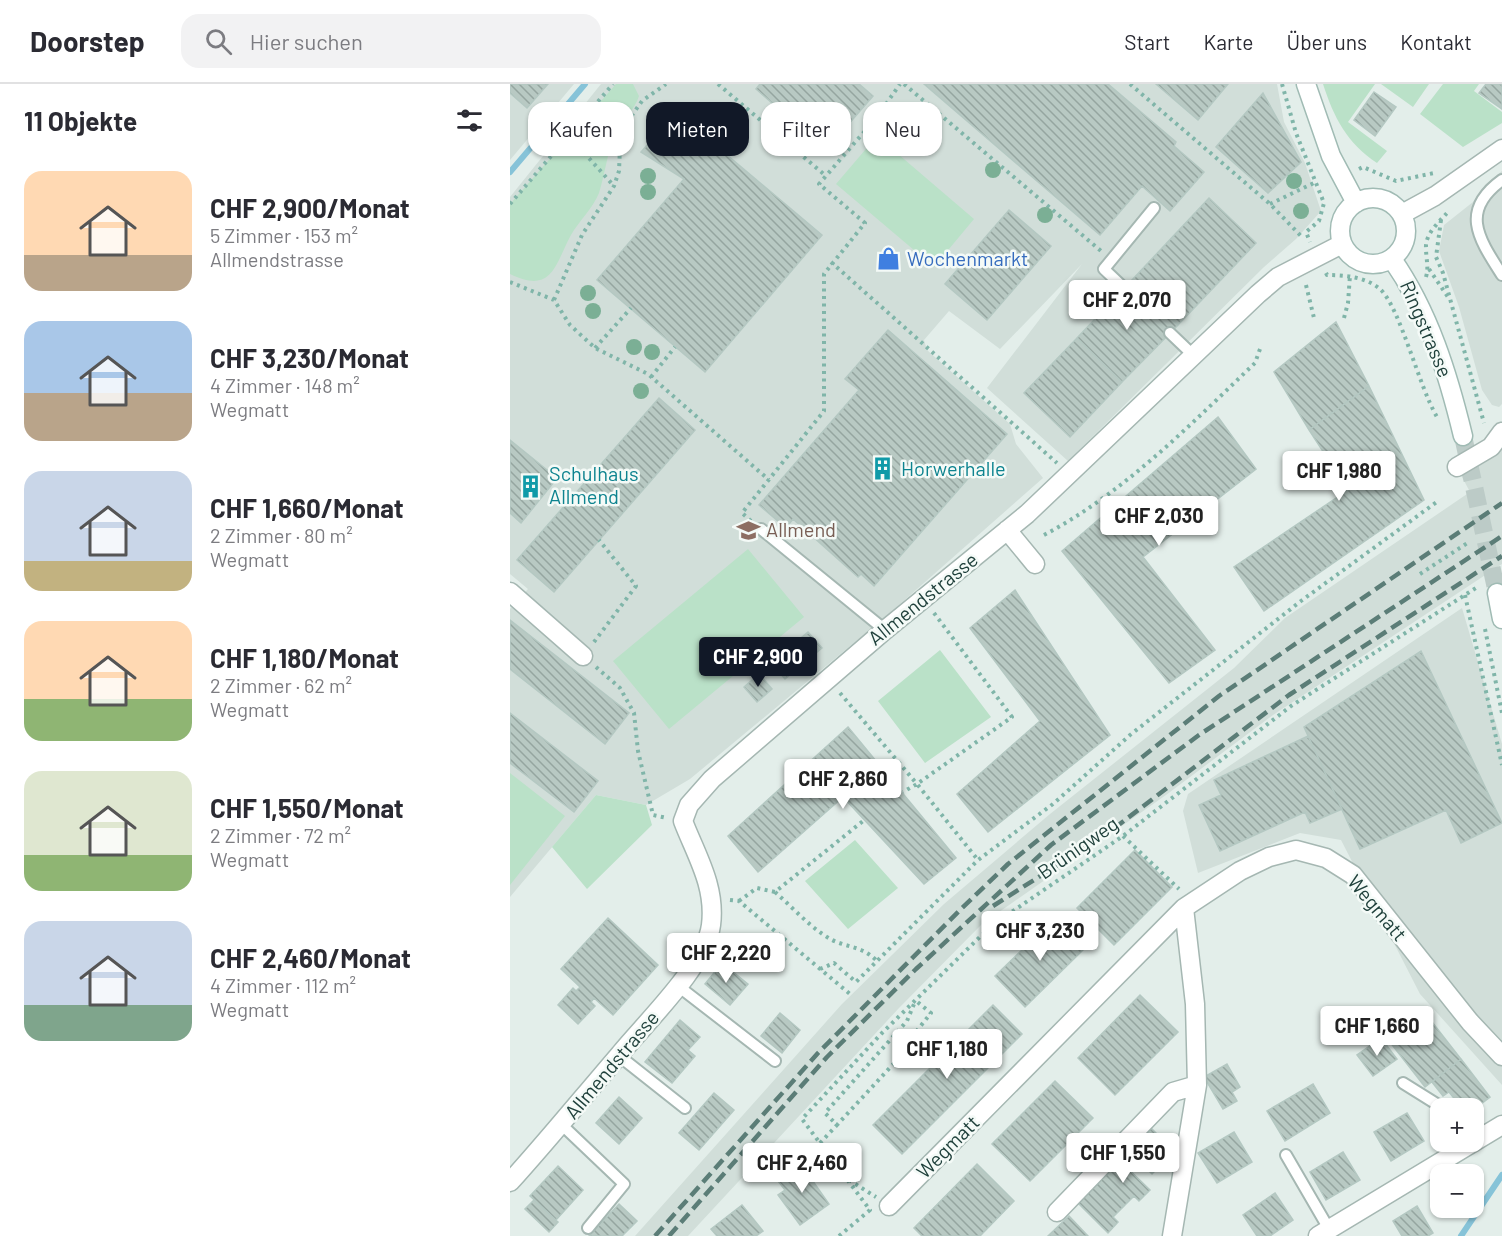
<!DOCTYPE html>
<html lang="de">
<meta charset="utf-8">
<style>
body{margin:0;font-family:Barlow,sans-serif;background:#f2f2f3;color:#2b2b33;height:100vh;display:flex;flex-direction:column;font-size:22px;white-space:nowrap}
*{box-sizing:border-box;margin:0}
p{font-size:20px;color:#7c7c81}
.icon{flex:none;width:33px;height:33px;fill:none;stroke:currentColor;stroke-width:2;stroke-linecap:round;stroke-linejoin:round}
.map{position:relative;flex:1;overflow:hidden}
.panel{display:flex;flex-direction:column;background:#fff;width:510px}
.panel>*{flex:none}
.guide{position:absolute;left:18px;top:18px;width:570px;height:54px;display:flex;gap:12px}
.fabs{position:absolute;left:920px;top:1014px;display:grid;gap:12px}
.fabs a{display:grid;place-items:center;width:54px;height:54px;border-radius:12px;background:#fff;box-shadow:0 2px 4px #0004;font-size:30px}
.price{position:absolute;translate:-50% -51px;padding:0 14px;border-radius:6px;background:#fff;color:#222;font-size:20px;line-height:39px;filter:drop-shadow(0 2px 3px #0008)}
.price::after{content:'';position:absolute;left:50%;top:36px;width:18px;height:14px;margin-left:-9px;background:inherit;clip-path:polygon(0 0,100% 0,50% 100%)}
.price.on{background:#111827;color:#fff}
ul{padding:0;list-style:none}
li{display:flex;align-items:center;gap:18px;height:150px;padding:0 24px}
li span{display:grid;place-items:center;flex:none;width:168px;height:120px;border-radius:18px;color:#555}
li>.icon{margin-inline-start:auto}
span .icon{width:72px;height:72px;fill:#fffc;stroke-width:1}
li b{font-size:26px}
h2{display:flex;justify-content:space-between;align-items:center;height:72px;padding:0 24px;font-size:26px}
.chip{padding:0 21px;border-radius:18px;background:#fff;box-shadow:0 2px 4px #0004;font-size:21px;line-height:54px}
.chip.on{background:#111827;color:#fff}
header{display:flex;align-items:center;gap:36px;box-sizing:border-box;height:84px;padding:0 30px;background:#fff;border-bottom:2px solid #e1e1e2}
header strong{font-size:28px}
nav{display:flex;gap:33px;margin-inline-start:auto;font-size:21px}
.search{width:420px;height:54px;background:#f2f2f3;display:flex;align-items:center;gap:15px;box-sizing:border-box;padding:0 21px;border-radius:18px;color:#7c7c81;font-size:22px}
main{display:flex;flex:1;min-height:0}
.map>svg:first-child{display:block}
.built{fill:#d1ded9}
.green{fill:#bae1c8}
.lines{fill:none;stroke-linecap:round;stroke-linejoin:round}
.stream{stroke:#86c3d8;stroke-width:6}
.building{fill:url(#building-back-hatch);stroke:#b4c8c2;stroke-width:1.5}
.secondary-tunnel{stroke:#bccbc7;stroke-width:18;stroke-dasharray:18 9;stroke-linecap:butt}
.service-casing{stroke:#a5b7b2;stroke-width:14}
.minor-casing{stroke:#a5b7b2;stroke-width:21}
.secondary-casing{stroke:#a0bbb4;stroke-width:21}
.path{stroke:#80b5a9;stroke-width:4;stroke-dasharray:3 4.5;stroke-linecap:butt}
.service{stroke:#fff;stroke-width:10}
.minor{stroke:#fff;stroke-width:18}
.secondary{stroke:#fff;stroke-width:18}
.rail{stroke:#5b7d77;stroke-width:4.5;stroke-dasharray:12 6;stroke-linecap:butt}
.tree{fill:#7baf95}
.labels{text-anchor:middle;stroke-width:5;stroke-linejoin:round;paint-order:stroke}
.shop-label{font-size:20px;fill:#366cbe;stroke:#f4faf7;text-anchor:start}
.street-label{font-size:20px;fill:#20413c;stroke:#f4faf7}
.culture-label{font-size:20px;fill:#0d838f;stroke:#f4faf7;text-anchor:start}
.education-label{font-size:20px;fill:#785e54;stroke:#f4faf7;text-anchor:start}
</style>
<header>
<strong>Doorstep</strong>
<div class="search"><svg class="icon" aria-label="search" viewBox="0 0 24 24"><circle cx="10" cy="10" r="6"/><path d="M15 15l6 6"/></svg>Hier suchen</div>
<nav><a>Start</a><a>Karte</a><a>Über uns</a><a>Kontakt</a></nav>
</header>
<main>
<section class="panel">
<h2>11 Objekte<svg class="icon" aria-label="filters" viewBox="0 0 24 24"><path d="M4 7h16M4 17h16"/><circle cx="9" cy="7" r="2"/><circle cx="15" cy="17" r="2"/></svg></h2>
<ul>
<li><span style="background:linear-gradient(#ffd9b3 70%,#b9a48a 0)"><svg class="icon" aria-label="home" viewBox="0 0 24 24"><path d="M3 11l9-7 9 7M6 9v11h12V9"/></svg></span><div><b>CHF 2,900/Monat</b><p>5 Zimmer · 153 m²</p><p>Allmendstrasse</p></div></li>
<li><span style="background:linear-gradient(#a9c7e8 60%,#b9a48a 0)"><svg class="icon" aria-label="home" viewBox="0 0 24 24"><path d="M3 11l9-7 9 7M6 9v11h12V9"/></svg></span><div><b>CHF 3,230/Monat</b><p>4 Zimmer · 148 m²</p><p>Wegmatt</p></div></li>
<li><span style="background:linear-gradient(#c9d6e8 75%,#c2b280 0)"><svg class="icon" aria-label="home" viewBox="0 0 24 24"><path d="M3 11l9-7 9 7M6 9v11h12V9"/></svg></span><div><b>CHF 1,660/Monat</b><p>2 Zimmer · 80 m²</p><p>Wegmatt</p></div></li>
<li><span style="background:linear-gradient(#ffd9b3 65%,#8fb573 0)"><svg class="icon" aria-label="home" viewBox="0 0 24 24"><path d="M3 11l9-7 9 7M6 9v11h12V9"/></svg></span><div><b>CHF 1,180/Monat</b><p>2 Zimmer · 62 m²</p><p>Wegmatt</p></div></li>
<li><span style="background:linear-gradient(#dfe7d0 70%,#8fb573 0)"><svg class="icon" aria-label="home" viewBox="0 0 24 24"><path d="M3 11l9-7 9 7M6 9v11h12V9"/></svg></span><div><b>CHF 1,550/Monat</b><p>2 Zimmer · 72 m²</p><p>Wegmatt</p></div></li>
<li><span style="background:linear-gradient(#c9d6e8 70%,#7fa58c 0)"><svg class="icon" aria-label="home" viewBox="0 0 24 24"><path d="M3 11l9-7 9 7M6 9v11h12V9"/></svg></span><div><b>CHF 2,460/Monat</b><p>4 Zimmer · 112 m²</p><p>Wegmatt</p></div></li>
</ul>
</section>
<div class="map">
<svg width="992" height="1152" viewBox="0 0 992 1152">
<defs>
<pattern id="building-back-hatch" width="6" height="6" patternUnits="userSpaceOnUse" patternTransform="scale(1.5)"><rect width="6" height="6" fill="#b8c9c3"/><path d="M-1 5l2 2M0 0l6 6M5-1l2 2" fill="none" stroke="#95a5a0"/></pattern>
</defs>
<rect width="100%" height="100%" fill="#e3eeea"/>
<path class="built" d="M 0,0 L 64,0 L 0,76 Z
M 91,0 L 767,0 L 774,38 L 795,79 L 811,127 L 786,155 L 754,183 L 558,377 L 477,304 L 572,180 L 490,265 L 439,227 L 414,256 L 417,266 L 500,340 L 506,360 L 533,394 L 381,528 L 180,695 L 136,721 L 86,711 L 0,813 L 0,525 L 18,505 L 0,490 L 0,113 Z
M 992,87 L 992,320 L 989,323 L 982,321 L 972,306 L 949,223 L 929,167 L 934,141 L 963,118 L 976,100 Z
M 992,361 L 992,480 L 763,631 L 656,711 L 472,840 L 389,924 L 178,1152 L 125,1152 L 332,920 L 434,820 L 540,730 L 724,584 L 775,534 L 960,408 L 951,391 Z
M 952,524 L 992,660 L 992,1001 L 910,910 L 831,756 L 790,749 L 688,789 L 673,727 L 678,710 Z"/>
<path class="green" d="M 106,0 L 123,0 L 129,12 C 125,26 111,37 105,51 C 97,69 95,90 89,109 C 83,124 69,137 61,151 C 45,180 43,211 0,190 L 0,120 Z
M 813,0 L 865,0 L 838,38 L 877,67 L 867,79 C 837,59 824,34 813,0 Z
M 871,0 L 919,0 L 903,23 Z
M 933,0 L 969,0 L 964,7 L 992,28 L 992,39 L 953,63 L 910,30 Z
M 367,52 L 464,135 L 424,183 L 326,100 Z
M 238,465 L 294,533 L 159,645 L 103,577 Z
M 430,566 L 481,633 L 415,679 L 368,617 Z
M 0,689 L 55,732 L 0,801 Z
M 86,711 L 136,721 L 142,741 L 77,805 L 42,763 Z
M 345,756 L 388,804 L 338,845 L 295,797 Z"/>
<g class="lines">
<path class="stream" d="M 0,88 L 75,0
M 951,1152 L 992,1091"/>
</g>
<path class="building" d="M 0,0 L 38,0 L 17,24 L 0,9 Z
M 250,0 L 349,0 L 363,12 L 316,66 L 246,5 Z
M 414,0 L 598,0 L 666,58 L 664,62 L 694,88 L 660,127 L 632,102 L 590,151 Z
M 646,0 L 718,0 L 688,36 Z
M 976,0 L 992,0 L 992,25 L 969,9 Z
M 864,8 L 886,23 L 865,52 L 844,36 Z
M 753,9 L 791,78 L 758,109 L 706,63 Z
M 162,32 L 199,65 L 204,60 L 312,151 L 195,288 L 87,196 L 174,95 L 131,68 Z
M 699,114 L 746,159 L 668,241 L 622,196 Z
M 499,126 L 541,162 L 477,236 L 435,200 Z
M 622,196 L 668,241 L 612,298 L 567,254 Z
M 826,238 L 859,302 L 799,346 L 764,288 Z
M 378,246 L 497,350 L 364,502 L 351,490 L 348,493 L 283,435 L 276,444 L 249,421 L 349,306 L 335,295 Z
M 567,254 L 612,298 L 560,353 L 514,309 Z
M 859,302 L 914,416 L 754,527 L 724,483 L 838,406 L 799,346 Z
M 149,314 L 185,346 L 44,508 L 7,476 Z
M 708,333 L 746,385 L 633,473 L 705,566 L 659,599 L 552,467 Z
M 0,356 L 47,394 L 11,439 L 0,429 Z
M 505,506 L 600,651 L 478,748 L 447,710 L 530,637 L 460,544 Z
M 0,536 L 119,629 L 95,660 L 0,585 Z
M 298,548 L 312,564 L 275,595 L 261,579 Z
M 911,567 L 992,739 L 951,759 L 936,726 L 850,765 L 794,643 Z
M 249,590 L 262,605 L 247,618 L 234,603 Z
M 0,629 L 88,697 L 64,728 L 0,679 Z
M 338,643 L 446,774 L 414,800 L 333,713 L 248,788 L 218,752 Z
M 798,652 L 832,725 L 800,739 L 795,728 L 710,767 L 689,721 L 711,711 L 704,696 Z
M 625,766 L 662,803 L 604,861 L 567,824 Z
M 546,833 L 576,863 L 515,923 L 485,892 Z
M 98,834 L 148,881 L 103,931 L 84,914 L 81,918 L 85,922 L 68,940 L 48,921 L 63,904 L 66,907 L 70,903 L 51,885 Z
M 212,879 L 238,900 L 220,921 L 195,900 Z
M 630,911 L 668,948 L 605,1011 L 568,974 Z
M 483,921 L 512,950 L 392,1070 L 363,1041 Z
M 270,929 L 290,946 L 272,969 L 251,952 Z
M 915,929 L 951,975 L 915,1003 L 879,957 Z
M 170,936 L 190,953 L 178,966 L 185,972 L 162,999 L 135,978 Z
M 871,954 L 887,975 L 863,992 L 847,971 Z
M 951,975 L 980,1013 L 971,1020 L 968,1017 L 960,1023 L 953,1014 L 947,1018 L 939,1008 L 933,1012 L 922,998 Z
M 717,980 L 730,1003 L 722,1008 L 727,1017 L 713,1025 L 694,993 Z
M 545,997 L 583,1034 L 520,1097 L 482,1060 Z
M 803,1000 L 820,1029 L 775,1057 L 757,1027 Z
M 204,1009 L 224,1026 L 189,1066 L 169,1049 Z
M 109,1013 L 132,1034 L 109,1060 L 86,1039 Z
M 897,1029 L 914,1057 L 881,1077 L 864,1048 Z
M 640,1043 L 664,1067 L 642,1090 L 617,1065 Z
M 724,1048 L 742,1078 L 707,1099 L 688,1069 Z
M 833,1068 L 850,1096 L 816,1116 L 800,1088 Z
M 609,1076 L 640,1106 L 629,1117 L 624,1112 L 614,1122 L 588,1098 Z
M 294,1078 L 304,1091 L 300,1093 L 319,1120 L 290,1141 L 268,1111 L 275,1106 L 268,1097 Z
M 467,1080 L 504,1117 L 470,1152 L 412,1152 L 404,1144 Z
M 48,1082 L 73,1106 L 46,1136 L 20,1112 Z
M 588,1098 L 614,1122 L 603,1133 L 608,1138 L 598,1149 L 568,1119 Z
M 765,1109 L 783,1136 L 760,1152 L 747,1152 L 733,1131 Z
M 24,1116 L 48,1138 L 39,1148 L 15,1125 Z
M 109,1120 L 127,1137 L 112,1152 L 79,1152 Z
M 232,1121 L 253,1147 L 246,1152 L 207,1152 L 201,1145 Z
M 907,1122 L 923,1149 L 918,1152 L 892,1152 L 883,1137 Z
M 559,1132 L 578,1152 L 538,1152 Z"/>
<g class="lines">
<path class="secondary-tunnel" d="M 953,352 L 987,509"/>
<defs>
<path id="service" d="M 992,96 C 949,127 969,155 992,191
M 614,204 L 594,185 L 644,124
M 660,249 L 682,270
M 251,445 L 375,546
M 168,902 L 265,977
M 108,971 L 175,1024
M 893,999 L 933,1024
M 52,1041 L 114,1100 L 78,1144
M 776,1071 L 819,1145"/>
<path id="minor" d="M 892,130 L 925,112 L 992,65
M 947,383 L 981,363 L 992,348
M 497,446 L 525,480
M 0,508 L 73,572
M 0,1098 C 38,1056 73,1013 110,970 C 136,938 196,881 201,841 C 206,802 186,771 173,737 L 179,721 L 202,695 L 375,546 L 517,430 L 748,210 L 768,193 L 832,160
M 379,1122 L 674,824 L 730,787 L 759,773 L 786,766 L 816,774 L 843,791 L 960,938 L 992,972
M 547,1128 L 663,1008 L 687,1001
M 662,1152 L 687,1001 L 685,920 L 674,824
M 808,1152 L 992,1041"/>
<path id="secondary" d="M 796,0 L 821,72 L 846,119
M830 147a33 33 0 1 1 66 0a33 33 0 1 1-66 0Z
M 882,175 C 919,228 938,290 953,352
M 987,509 L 992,535"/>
</defs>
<use href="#service" class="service-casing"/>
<use href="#minor" class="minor-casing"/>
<use href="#secondary" class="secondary-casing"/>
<path class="path" d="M 208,0 L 316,92
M 394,0 L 591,167
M 620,0 L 760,120 L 791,152
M 772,0 L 786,49 L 814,119 L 809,137 L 796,148 L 800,158
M 59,52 L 104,102
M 849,85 L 853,83 L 886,97 L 924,89
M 0,120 L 103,0
M 760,120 L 806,98
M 931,136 L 926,173 L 933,189 L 974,339
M 321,178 L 547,379
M 919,185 L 938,213
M 816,189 L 817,191 C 835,191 856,193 870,205 C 890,223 909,303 927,333
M 916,193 C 919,183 916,175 916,164 C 915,150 929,138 938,128
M 0,198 L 44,216 L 60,241 L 85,264 L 138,290 L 259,396
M 796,201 L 804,234
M 44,216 L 72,151 L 104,102 L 109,87 L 110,63 L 120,34 L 132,17 L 156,0
M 834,234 L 838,219 L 840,191
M 85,264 L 121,224
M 141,293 L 165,263
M 241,437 L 232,429 L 314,327 L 314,190 L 355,139 L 309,100 L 367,33 L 390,0
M 534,451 C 614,409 681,340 745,279 L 750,265
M 910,490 L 959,458
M 955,511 L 992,681
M 424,529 L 502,633 L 407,700 L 468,776
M 975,545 L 992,629
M 84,558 L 126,502 L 89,456
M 86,583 L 110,604 L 124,629 L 128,667 L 143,731 L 157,734
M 330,609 L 407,700 L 393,708
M 613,752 L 669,805
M 265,808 C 281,822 296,839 314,851 C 333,865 349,859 367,877
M 220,816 L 229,817 L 340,910
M 229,817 L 247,804 L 265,808 L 353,737
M 310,885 L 324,879 L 346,898 L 468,776 L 543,720 L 620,651 L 791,517 L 928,417
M 394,955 L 398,964 L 327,1041 L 315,1029 L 397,937 L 404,920
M 397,959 L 421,929 L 405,916
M 310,1059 L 327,1041
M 339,1096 L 366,1113
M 329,1152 L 360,1126 L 292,1035 L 371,950 L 481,842 L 613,752 L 781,622 L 969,502"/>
<use href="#service" class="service"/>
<use href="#minor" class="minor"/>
<use href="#secondary" class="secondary"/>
<path class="rail" d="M 483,822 L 598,749 L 779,611 L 992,472
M 145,1152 L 308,969 L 452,824 L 498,780 L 709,612 L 992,419
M 159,1152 L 317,973 L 406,885 L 541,761 L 689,651 L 992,452"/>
</g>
<g class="tree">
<circle cx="403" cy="28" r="8"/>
<circle cx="483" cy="86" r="8"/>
<circle cx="138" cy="92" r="8"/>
<circle cx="784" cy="97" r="8"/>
<circle cx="138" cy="108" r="8"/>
<circle cx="791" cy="127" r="8"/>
<circle cx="535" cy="131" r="8"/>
<circle cx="78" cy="209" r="8"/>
<circle cx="83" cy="227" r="8"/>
<circle cx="124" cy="263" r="8"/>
<circle cx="142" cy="268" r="8"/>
<circle cx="131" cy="307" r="8"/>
</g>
<defs>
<symbol id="shop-bare" viewBox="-9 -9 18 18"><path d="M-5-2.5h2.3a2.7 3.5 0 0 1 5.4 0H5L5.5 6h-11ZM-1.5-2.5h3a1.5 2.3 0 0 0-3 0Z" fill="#3f7fe0" stroke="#f4faf7" stroke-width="2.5" paint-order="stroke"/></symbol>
<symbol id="building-bare" viewBox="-9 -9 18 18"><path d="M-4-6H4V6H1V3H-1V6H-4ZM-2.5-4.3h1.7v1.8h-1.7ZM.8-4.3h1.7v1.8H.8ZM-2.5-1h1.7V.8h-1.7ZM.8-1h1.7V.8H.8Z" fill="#0f9aa8" stroke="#f4faf7" stroke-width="2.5" paint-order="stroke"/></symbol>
<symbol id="school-bare" viewBox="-9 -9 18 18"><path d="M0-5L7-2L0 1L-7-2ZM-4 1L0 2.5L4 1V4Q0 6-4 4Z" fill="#8d6e63" stroke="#f4faf7" stroke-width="2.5" paint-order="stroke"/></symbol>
</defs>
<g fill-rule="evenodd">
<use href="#shop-bare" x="362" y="158" width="33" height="33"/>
<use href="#building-bare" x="356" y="368" width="33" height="33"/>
<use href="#building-bare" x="4" y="386" width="33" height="33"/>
<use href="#school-bare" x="222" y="430" width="33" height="33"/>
</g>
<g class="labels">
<g class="shop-label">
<text x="397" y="182">Wochenmarkt</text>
</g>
<g class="street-label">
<text transform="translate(916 245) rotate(67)" y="7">Ringstrasse</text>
<text transform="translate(413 515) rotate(-39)" y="7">Allmendstrasse</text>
<text transform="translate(568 764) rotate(-35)" y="7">Brünigweg</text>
<text transform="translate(867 824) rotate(50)" y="7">Wegmatt</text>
<text transform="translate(102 981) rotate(-50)" y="7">Allmendstrasse</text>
<text transform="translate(438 1063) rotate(-45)" y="7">Wegmatt</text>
</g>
<g class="culture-label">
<text x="391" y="392">Horwerhalle</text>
<text x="39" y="397">Schulhaus<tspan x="39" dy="23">Allmend</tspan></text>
</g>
<g class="education-label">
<text x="256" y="453">Allmend</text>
</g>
</g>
</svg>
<div class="fabs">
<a>+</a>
<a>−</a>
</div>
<b class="price" style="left:617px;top:247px">CHF 2,070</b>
<b class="price" style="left:829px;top:418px">CHF 1,980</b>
<b class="price" style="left:649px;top:463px">CHF 2,030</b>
<b class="price on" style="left:248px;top:604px">CHF 2,900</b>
<b class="price" style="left:333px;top:726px">CHF 2,860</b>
<b class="price" style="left:530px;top:878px">CHF 3,230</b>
<b class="price" style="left:216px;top:900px">CHF 2,220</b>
<b class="price" style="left:867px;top:973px">CHF 1,660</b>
<b class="price" style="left:437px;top:996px">CHF 1,180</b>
<b class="price" style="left:613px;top:1100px">CHF 1,550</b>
<b class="price" style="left:292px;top:1110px">CHF 2,460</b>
<div class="guide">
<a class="chip">Kaufen</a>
<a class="chip on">Mieten</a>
<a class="chip">Filter</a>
<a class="chip">Neu</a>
</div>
</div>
</main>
